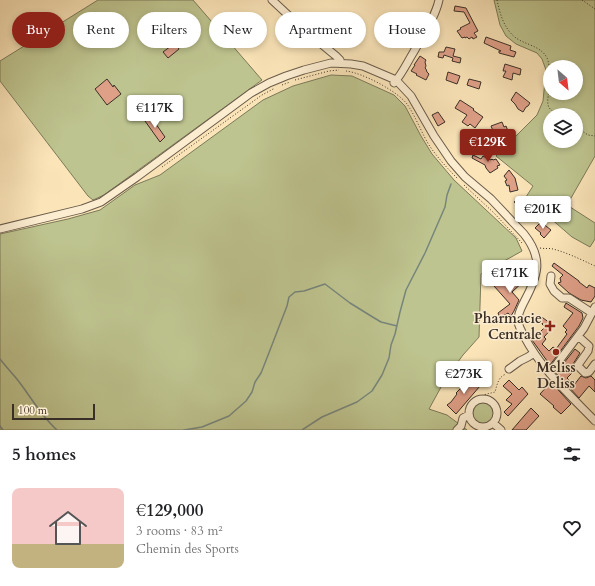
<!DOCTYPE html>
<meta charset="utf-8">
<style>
body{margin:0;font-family:Cardo,serif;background:#f6f6f6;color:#202124;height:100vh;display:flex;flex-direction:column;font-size:15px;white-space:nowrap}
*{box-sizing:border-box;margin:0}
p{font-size:13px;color:#757577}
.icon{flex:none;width:22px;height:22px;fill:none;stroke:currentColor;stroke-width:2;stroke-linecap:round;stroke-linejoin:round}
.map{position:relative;height:430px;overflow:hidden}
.sheet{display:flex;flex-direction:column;background:#fff;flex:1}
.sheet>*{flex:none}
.banner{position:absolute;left:12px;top:12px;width:571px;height:36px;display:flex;gap:8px}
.needle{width:26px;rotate:152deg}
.controls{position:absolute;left:543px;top:60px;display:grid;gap:8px}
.controls a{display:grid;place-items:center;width:40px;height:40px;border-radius:50%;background:#fff;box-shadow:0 2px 6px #0003;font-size:20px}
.scale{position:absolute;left:12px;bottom:10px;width:83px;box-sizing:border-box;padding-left:4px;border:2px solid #3a2f26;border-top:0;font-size:11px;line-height:14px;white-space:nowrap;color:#3a2f26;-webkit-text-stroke:3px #fcedd1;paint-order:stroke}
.price{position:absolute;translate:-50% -34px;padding:0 9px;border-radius:4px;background:#fff;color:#222;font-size:13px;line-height:26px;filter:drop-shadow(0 1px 2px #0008)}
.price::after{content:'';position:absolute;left:50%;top:24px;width:12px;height:9px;margin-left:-6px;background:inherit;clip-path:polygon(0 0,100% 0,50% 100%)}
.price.active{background:#8f2418;color:#fff}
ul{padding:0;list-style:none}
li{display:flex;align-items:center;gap:12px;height:100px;padding:0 12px}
li span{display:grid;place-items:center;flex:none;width:112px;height:80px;border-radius:8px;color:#555}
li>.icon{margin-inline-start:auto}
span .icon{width:48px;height:48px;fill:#fffc;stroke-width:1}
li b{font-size:17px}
h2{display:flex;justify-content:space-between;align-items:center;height:48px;padding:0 12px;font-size:17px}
.chip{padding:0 14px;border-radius:18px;background:#fff;box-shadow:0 2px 6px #0003;font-size:14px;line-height:36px}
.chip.active{background:#8f2418;color:#fff}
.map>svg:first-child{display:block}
.green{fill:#bec48f;stroke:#7c7a5a;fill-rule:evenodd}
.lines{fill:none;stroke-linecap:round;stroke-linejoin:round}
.stream{stroke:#77857c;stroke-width:1.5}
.building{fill:#dfa088;stroke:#3a2f26}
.minor-casing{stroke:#6a5c4a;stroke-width:9}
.path{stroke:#3a2f26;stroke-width:1;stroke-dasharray:1 2;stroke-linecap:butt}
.minor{stroke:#fcedd1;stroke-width:7}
.poi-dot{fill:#8f2418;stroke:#fcedd1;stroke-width:1.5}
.labels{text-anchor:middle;stroke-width:3;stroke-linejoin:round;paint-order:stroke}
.poi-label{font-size:14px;font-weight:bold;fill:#3a2f26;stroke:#fcedd1;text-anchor:end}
</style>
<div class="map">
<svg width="595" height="430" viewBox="0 0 595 430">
<rect width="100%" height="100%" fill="#fae4b8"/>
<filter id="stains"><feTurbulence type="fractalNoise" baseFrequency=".005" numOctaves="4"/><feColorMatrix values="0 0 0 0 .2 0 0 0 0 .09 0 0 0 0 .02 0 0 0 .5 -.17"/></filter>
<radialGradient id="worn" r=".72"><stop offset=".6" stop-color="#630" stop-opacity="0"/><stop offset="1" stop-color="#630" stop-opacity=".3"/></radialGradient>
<path class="green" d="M 98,0 L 193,0 L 262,80 L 104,195 L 93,200 L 88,196 L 0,81 L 0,61 Z
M 494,0 L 595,0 L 595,156 L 567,205 L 595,223 L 595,239 L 590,247 L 572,237 L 526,197 L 533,186 L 496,156 L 537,115 L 543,101 L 546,70 L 542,59 L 537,53 L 516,44 L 506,36 L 500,25 ZM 550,67 L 576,67 L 576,93 L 550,93 ZM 550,115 L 576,115 L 576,141 L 550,141 Z
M 331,75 L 352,76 L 394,95 L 405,106 L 421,136 L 432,154 L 454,180 L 516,238 L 522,251 L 481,274 L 479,337 L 463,355 L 446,378 L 429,409 L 447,415 L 467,430 L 0,430 L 0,234 L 68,219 L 100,210 L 135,185 L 160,175 L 263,100 L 293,86 Z
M470 413a13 13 0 1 1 26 0a13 13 0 1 1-26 0Z"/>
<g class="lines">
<path class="stream" d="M 0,359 C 6,367 14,375 20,383 C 32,399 42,417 57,430
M 0,426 L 3,430
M 184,430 L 202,427 L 229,416 L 246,401 L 252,392 L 255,382 L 261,373 L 265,363 L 287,306 L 289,297 L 295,292 L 304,291 L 325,284 L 350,303 L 371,316 L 381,322 L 397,326
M 302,430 L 322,417 L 357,402 L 372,391 L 382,375 L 389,358 L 391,345 L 395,334 L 400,312 L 406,290 L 425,253 L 445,207 L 447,195 L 451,184"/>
</g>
<path class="building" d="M 455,6 L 466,8 L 478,31 L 474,33 L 477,37 L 473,39 L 472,37 L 469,39 L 467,37 L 465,38 L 465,37 L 462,38 L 457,31 L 461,29 L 460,28 L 470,23 L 464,12 L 454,11 Z
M 486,37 L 511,46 L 510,50 L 516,52 L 514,57 L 499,53 L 499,51 L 501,51 L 484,43 Z
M 175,43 L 179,49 L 168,58 L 163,52 Z
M 446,47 L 455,49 L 453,56 L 461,58 L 460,63 L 452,61 L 453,58 L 444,55 L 443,58 L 438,57 L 439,52 L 444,52 Z
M 420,56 L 426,60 L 425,62 L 426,66 L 425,68 L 426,69 L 427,72 L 429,74 L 426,80 L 416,75 L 417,74 L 411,71 L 415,65 L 414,65 Z
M 505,64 L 521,69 L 520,75 L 513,73 L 512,80 L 503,77 L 506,71 L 503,71 Z
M 448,72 L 460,76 L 457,84 L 446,80 Z
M 107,79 L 113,87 L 114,85 L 121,94 L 107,105 L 95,89 Z
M 469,79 L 481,82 L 479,89 L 467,85 Z
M 516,92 L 530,103 L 528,106 L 526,107 L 523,112 L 518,109 L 515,104 L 511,100 Z
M 460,100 L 474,109 L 473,110 L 483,117 L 475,128 L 470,124 L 468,126 L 462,122 L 467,115 L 455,108 Z
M 438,112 L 445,122 L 438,126 L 432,115 Z
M 151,117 L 165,137 L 160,142 L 145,121 Z
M 502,122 L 504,127 L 506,126 L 508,131 L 499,135 L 500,138 L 496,139 L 493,134 L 494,133 L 491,126 Z
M 473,155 L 481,159 L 483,156 L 491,160 L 492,159 L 493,160 L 496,159 L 500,165 L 497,166 L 498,168 L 490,173 L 486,168 L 485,165 L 472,158 Z
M 509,170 L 515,178 L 518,190 L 510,192 L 509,185 L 507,186 L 505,181 L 507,180 L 504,176 Z
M 519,197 L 536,215 L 532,219 L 526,211 L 523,214 L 516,206 L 517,205 L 514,202 Z
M 541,222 L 551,230 L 544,238 L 540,234 L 541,233 L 535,228 Z
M 554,263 L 579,281 L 579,282 L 587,288 L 589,285 L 595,288 L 595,296 L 591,302 L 581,300 L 569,293 L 558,283 L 561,282 L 560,278 L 563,275 L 552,266 Z
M 519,273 L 525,280 L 512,292 L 519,300 L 514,311 L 511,316 L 508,313 L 500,318 L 498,313 L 510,304 L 494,286 L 501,280 L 506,285 Z
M 566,303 L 582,313 L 583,318 L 579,326 L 550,365 L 532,340 L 545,327 L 542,324 L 543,324 L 536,319 L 539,315 L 554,326 L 544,337 L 546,339 L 542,344 L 549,351 L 553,347 L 556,349 L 567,334 L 565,332 L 567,330 L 563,326 L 573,313 L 564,307 Z
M 575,349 L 580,353 L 573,364 L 575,370 L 567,378 L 574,385 L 581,376 L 586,378 L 591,376 L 595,380 L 595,392 L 589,386 L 579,398 L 556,373 Z
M 469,376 L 480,386 L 456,414 L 447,405 L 451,402 L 457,394 L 456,393 L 461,388 L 462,389 L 468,381 L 467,380 Z
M 509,380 L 519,390 L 522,387 L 528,394 L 508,416 L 504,412 L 512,404 L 506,400 L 512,394 L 503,386 Z
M 551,382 L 571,404 L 561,414 L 553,407 L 554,406 L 540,394 Z
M 531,408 L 539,416 L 526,430 L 512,430 Z"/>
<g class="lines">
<defs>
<path id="minor" d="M 272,0 L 302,28 L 336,56 L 340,60
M 394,83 C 402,74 407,63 413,53 C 422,37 435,18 439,0
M 0,229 L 82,209 L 101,202 L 137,177 L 251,93 L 269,83 L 286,76 L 304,70 L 331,63 L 351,64 L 363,66 L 396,80 L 411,96 L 434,136 L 451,161 L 465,177 L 491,199 L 524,234 C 544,259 538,276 524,302 C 521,308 517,315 518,322 C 519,327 522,332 524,336 C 541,369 570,395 595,421
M 551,276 L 550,284 L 554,291 L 562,298 L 569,298 L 592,313
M 578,336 L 589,346 L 588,351 L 578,365 L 579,367 L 585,373 L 589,372 L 595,364
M 509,369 L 520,361 L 528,357 L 534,353
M 550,373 L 584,328 L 595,307
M469 413a14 14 0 1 1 28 0a14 14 0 1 1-28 0Z
M 493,423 L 501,430
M 457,430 L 461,426 L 463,418 L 469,415"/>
</defs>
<use href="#minor" class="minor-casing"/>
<path class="path" d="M 497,0 C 500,14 504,29 516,38 C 526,45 541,46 547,58 C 550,64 550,81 550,88 C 549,93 547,99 548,104 C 548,109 554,112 558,115
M 582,0 L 595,9
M 346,71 C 363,73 397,91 407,104 C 416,117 421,132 429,145 C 437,157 447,168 457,178
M 295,80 L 329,71 L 339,70
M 282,85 L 290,82
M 576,127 L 588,135 L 595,136
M 162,167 L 262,95 L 275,88
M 464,185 L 494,213 L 522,243
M 540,248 C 545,249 549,248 553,249 C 568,253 582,260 595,266
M 484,399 L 483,395 L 495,392 C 497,385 498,377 506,374"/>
<use href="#minor" class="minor"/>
</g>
<g class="poi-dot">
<path d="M548 320h4v4h4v4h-4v4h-4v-4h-4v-4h4z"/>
<circle cx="556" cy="352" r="4"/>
</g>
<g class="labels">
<g class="poi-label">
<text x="542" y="323">Pharmacie<tspan x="542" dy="16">Centrale</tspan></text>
<text x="556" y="372" text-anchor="middle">Meliss<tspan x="556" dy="16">Deliss</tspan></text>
</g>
</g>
<rect width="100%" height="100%" filter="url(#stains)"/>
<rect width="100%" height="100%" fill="url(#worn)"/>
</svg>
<div class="controls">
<a><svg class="needle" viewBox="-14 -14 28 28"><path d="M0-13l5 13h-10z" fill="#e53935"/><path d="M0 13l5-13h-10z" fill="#757577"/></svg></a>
<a><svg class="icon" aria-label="layers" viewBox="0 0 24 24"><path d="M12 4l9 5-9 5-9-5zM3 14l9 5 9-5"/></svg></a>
</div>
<div class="scale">100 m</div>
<b class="price" style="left:155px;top:129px">€117K</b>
<b class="price active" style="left:488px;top:163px">€129K</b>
<b class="price" style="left:543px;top:230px">€201K</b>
<b class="price" style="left:510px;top:294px">€171K</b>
<b class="price" style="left:464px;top:395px">€273K</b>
<div class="banner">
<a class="chip active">Buy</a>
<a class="chip">Rent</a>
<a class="chip">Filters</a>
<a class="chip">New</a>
<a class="chip">Apartment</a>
<a class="chip">House</a>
</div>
</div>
<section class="sheet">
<h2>5 homes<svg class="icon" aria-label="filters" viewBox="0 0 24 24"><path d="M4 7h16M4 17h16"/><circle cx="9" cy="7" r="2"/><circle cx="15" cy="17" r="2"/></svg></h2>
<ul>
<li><span style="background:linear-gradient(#f6c9c9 70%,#c2b280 0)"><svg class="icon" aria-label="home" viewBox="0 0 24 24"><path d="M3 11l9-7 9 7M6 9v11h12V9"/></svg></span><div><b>€129,000</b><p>3 rooms · 83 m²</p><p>Chemin des Sports</p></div><svg class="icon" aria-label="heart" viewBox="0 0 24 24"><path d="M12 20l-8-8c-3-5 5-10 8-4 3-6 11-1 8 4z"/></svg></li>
</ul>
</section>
